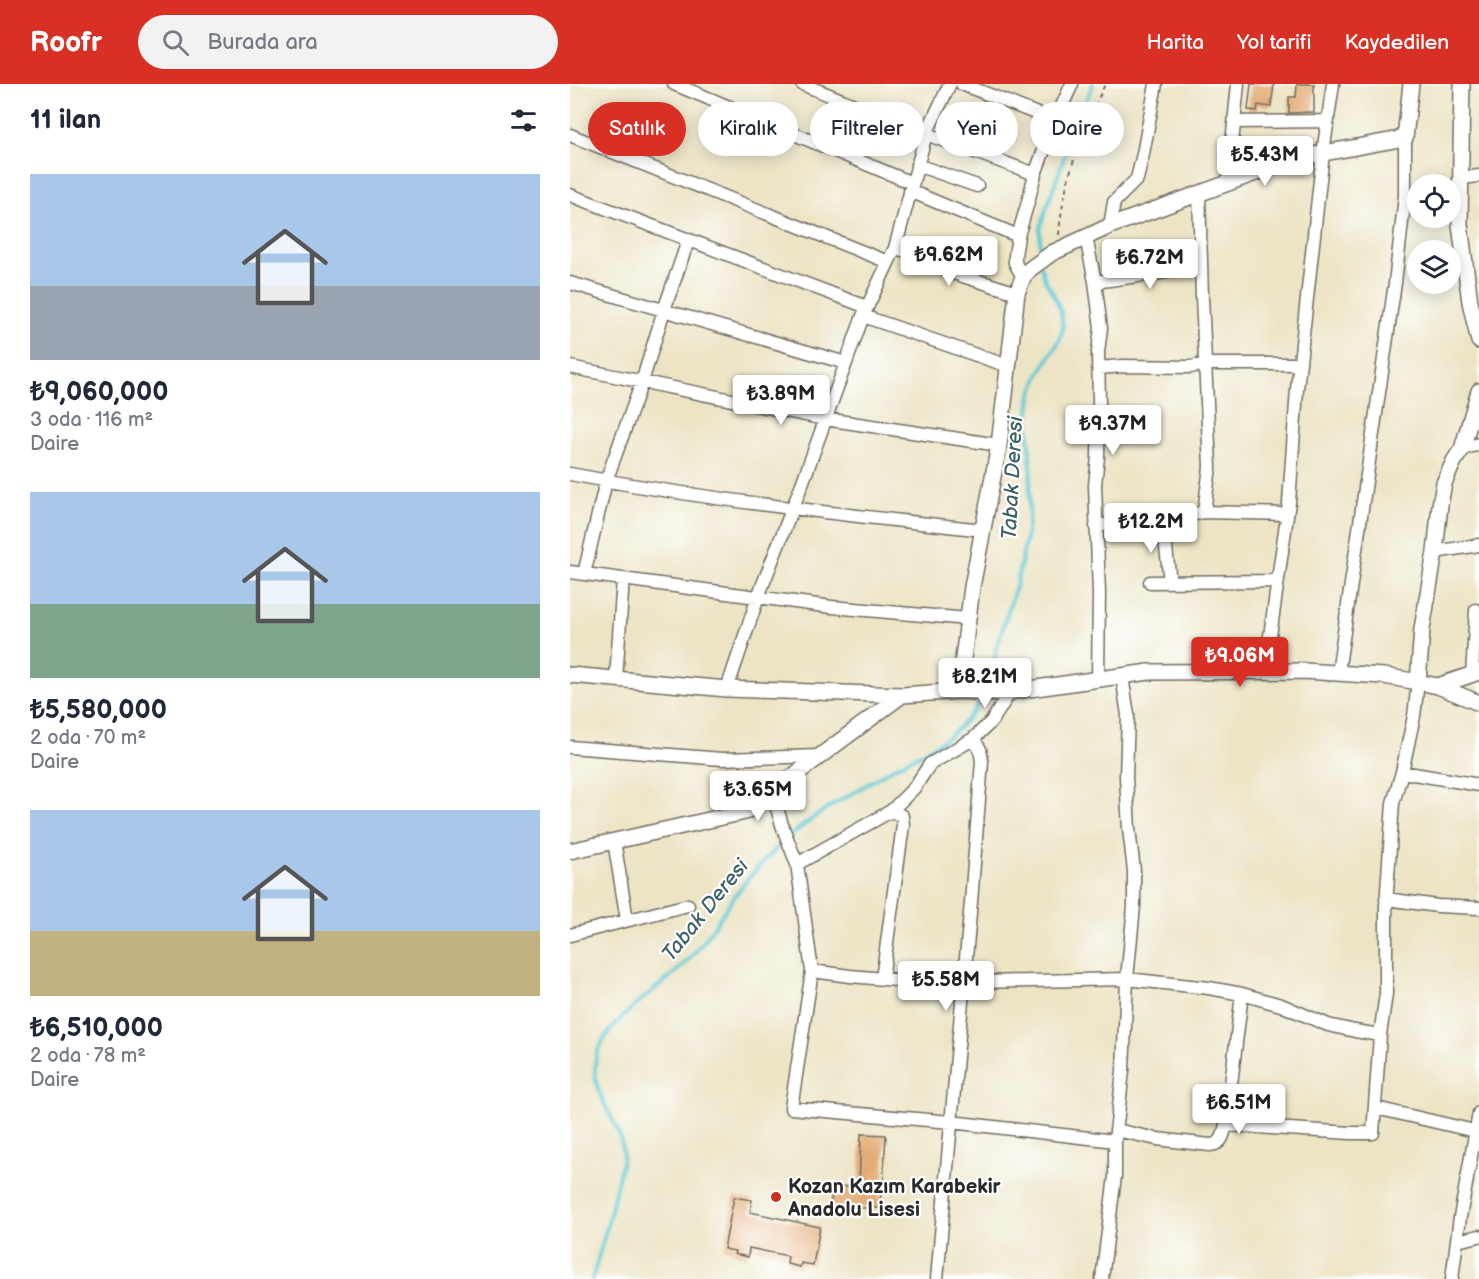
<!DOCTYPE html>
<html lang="tr">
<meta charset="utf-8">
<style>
body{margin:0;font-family:"Balsamiq Sans",sans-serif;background:#f2f2f3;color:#1f2937;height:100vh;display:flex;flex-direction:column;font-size:22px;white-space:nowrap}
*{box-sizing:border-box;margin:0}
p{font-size:20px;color:#747a83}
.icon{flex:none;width:33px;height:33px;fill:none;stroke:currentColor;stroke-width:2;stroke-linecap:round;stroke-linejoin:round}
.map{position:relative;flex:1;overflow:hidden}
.details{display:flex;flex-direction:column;background:#fff;width:570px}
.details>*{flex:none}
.banner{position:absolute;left:18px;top:18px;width:570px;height:54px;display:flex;gap:12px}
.controls{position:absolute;left:837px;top:90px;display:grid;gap:12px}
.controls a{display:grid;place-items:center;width:54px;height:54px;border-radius:50%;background:#fff;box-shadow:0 3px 15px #0003;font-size:30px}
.price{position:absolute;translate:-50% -51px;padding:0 14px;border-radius:6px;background:#fff;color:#222;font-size:20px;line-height:39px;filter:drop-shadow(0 2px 3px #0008)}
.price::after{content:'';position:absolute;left:50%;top:36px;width:18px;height:14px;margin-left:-9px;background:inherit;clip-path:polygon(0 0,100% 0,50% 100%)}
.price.current{background:#d93025;color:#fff}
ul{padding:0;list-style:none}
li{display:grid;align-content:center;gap:12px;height:318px;padding:0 30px}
li span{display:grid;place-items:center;height:186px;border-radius:0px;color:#555}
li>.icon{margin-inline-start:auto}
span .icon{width:108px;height:108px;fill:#fffc;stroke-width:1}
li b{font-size:26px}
h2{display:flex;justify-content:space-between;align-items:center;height:72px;padding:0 30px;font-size:26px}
.pill{padding:0 21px;border-radius:27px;background:#fff;box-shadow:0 3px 15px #0003;font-size:21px;line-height:54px}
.pill.current{background:#d93025;color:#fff}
header{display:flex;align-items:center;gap:36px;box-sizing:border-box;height:84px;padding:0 30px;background:#d93025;color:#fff}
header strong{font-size:28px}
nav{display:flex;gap:33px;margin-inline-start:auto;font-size:21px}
.search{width:420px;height:54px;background:#f2f2f3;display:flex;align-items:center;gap:15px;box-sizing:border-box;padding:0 21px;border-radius:33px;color:#747a83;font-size:22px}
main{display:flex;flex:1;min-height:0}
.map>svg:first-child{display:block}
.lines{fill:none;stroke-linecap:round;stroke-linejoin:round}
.stream{stroke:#5bc8d3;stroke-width:4}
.building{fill:#e4ad78}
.minor-casing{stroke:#6f6c61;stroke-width:15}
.tertiary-casing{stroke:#6f6c61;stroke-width:18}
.path{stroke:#6f6c61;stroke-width:2;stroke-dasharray:4.5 4.5;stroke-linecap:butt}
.minor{stroke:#fff;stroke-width:12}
.tertiary{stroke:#fff;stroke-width:15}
.poi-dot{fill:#c8321e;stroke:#fff;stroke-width:2}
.labels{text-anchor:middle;stroke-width:4.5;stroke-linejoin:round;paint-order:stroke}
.poi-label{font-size:20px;font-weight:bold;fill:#2b2b2b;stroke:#fff;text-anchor:start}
.water-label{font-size:21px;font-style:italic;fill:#3c6266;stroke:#fff}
</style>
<header>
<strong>Roofr</strong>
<div class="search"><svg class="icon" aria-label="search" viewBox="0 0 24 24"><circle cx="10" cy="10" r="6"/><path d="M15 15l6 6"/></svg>Burada ara</div>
<nav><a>Harita</a><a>Yol tarifi</a><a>Kaydedilen</a></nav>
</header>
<main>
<section class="details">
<h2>11 ilan<svg class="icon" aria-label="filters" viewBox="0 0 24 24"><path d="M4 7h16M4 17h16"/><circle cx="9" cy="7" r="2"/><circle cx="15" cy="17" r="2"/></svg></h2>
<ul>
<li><span style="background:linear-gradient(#a9c7e8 60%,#9aa5b1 0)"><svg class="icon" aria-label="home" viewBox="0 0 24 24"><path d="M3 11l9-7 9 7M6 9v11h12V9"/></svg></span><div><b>₺9,060,000</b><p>3 oda · 116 m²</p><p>Daire</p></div></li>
<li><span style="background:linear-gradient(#a9c7e8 60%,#7fa58c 0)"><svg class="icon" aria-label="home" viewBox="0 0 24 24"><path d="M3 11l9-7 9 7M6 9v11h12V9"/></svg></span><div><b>₺5,580,000</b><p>2 oda · 70 m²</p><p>Daire</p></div></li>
<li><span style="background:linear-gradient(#a9c7e8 65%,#c2b280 0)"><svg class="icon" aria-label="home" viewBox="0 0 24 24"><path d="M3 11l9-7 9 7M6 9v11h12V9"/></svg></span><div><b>₺6,510,000</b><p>2 oda · 78 m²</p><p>Daire</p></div></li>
</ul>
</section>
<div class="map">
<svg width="909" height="1195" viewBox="0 0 909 1195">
<rect width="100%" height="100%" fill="#fff"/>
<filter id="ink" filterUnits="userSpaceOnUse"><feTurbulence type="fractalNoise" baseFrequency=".0167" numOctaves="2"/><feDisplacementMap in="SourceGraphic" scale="12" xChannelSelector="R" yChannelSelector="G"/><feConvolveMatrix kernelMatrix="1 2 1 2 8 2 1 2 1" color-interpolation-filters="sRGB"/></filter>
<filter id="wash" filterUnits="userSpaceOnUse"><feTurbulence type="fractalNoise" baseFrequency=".008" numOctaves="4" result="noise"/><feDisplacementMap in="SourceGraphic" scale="24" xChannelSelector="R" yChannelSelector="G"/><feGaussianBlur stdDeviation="1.35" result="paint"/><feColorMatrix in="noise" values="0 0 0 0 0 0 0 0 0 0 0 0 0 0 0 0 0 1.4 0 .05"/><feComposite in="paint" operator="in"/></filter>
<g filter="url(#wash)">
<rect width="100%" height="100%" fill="#ece4c4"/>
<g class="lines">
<path class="stream" d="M 470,173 L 470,146 L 473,134 L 502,51 L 523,0
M 417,604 L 422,591 L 426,565 L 446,502 L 456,455 L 459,431 L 461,383 L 458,337 L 461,311 L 471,287 L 490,255 L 493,243 L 491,228 L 484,211 L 475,196 L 471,183
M 22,1195 L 37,1143 L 53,1073 C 54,1036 18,1014 26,974 C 33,939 86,907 111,883 C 136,860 147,836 166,810 C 191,777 221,748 255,726 C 266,718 279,712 290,705 C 302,697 313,690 325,683 C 363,663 390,652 413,613"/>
</g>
<g id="blocks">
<path class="building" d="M 681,0 L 704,0 L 701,23 L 688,21 L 687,27 L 678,26 Z
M 727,0 L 744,0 L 744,28 L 719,29 L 719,13 L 726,13 Z
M 291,1050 L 316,1051 L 313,1103 L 311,1103 L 310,1124 L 260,1124 L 263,1102 L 289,1103 Z
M 164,1113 L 182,1116 L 180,1128 L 250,1143 L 243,1181 L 231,1179 L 230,1183 L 217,1180 L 218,1172 L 179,1164 L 178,1173 L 164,1170 L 165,1167 L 154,1165 Z"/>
</g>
</g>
<g filter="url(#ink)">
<use href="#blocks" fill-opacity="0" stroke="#6f6c61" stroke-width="1.5"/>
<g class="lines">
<defs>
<path id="minor" d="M 104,0 L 342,99
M 232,0 L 356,50 L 465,90
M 392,0 L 485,37
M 664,38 L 758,37
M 0,51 L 318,178
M 347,81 L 407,102
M 891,94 L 909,92
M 658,99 L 668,0
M 340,107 L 448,152
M 629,109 L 632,213 L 640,383 L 634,428
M 0,111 L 297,223
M 540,142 L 544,118 L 567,95 L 573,70 L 586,0
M 516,153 L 525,198 L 531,244 L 528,268 L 529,318 L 528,373 L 525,401 L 529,509 L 528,595
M 325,164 L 372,177 L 377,187 L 447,209
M 453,193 L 445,179 L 445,172 L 448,152 L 458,118 L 465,90 L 485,37 L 502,0
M 525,198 L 631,183
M 0,199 L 276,279
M 293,232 L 438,282
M 0,283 L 255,335 L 429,361
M 528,284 L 553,282 L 621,283 L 636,280 L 730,280
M 892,365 L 909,360
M 0,390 C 137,416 275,431 413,446
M 593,438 L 600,498
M 526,442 L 572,436 L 593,438 L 634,428 L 717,430
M 865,468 L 909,461
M 0,488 L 262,523 L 398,535
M 14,490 L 36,397 L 72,298 L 94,226 L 118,157
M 580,498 L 708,497
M 695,587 L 719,418 L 727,305 L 753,69 L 763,0
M 768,589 L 825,199 L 835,112 L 835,54
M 902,591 L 906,526
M 46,595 L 53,495
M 157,605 L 188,513 L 232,400 L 293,232 L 325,164 L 356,50 L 380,0
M 0,663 L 152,675 L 250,672
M 832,688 L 909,701
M 202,708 L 213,744 L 227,780 L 242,887 L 221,1024 L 381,1038 L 545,1057
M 44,757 L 57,836
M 227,780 L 321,727 L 344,704 L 360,680 L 403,655 L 422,637 L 440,608
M 816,815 L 868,822 L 909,824
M 0,851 L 118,821
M 242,887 L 280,892 L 361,899 L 557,895 L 639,904 L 672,910 L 711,921 L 758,941 L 785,947 L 810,951
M 312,895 L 333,741 L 332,732 L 321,727
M 806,1024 L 909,1048
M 656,1041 L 781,1049 L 803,1049 L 810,951 L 816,910 L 816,822 L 823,719 L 832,688 L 844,632 L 848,598
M 546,1046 L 587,1055 L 640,1061 C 653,1060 653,1051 656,1041 L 672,910
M 887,1157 L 909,1152
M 367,1195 L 401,818 L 412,677 L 410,665 L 403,655
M 532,1195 L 545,1092 L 545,1057 L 553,987 L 557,895 L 564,822 L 564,787 L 559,745 L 556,693 L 558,631 L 552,592
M 882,1195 L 890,1133 L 909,1029"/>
<path id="tertiary" d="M 892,0 L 890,141 L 900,218 L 909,257
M 0,591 L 157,605 L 332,611 L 389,607 L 431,609 L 579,588 L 734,587 L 814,592 L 848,598 L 868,602 L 909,619
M 848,598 L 852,545 L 865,468 L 870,421 L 874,399 L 884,377 L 892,365 L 909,307
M 868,602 L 909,588
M 389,607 L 402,503 L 429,361 L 447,209 L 453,193 L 460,185 L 482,169 L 540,142 L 727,74 L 835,54 L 841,0
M 0,767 L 175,728 L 332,611"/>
</defs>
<use href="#minor" class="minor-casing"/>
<use href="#tertiary" class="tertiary-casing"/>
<path class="path" d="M 489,151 C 491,118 502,77 514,47 C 520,31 528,16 535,0"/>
<use href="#minor" class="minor"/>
<use href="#tertiary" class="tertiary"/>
</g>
</g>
<circle class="poi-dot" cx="206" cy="1113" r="6"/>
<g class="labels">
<g class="poi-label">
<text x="218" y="1109">Kozan Kazım Karabekir<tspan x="218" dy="23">Anadolu Lisesi</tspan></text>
</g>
<g class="water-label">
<text transform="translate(442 394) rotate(-87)" y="7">Tabak Deresi</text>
<text transform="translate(135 826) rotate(-51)" y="7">Tabak Deresi</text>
</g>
</g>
</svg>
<div class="controls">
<a><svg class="icon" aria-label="locate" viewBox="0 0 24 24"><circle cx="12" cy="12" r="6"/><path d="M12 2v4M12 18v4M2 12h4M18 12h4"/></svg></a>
<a><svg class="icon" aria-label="layers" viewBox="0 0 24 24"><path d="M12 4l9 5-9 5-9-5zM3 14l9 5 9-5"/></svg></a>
</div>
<b class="price" style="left:695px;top:103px">₺5.43M</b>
<b class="price" style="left:379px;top:203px">₺9.62M</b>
<b class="price" style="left:580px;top:206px">₺6.72M</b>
<b class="price" style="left:211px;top:342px">₺3.89M</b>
<b class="price" style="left:543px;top:372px">₺9.37M</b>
<b class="price" style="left:581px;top:470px">₺12.2M</b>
<b class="price current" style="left:670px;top:604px">₺9.06M</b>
<b class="price" style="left:415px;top:625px">₺8.21M</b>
<b class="price" style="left:188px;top:738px">₺3.65M</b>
<b class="price" style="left:376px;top:928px">₺5.58M</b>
<b class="price" style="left:669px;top:1051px">₺6.51M</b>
<div class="banner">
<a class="pill current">Satılık</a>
<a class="pill">Kiralık</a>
<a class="pill">Filtreler</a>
<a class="pill">Yeni</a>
<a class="pill">Daire</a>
</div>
</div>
</main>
